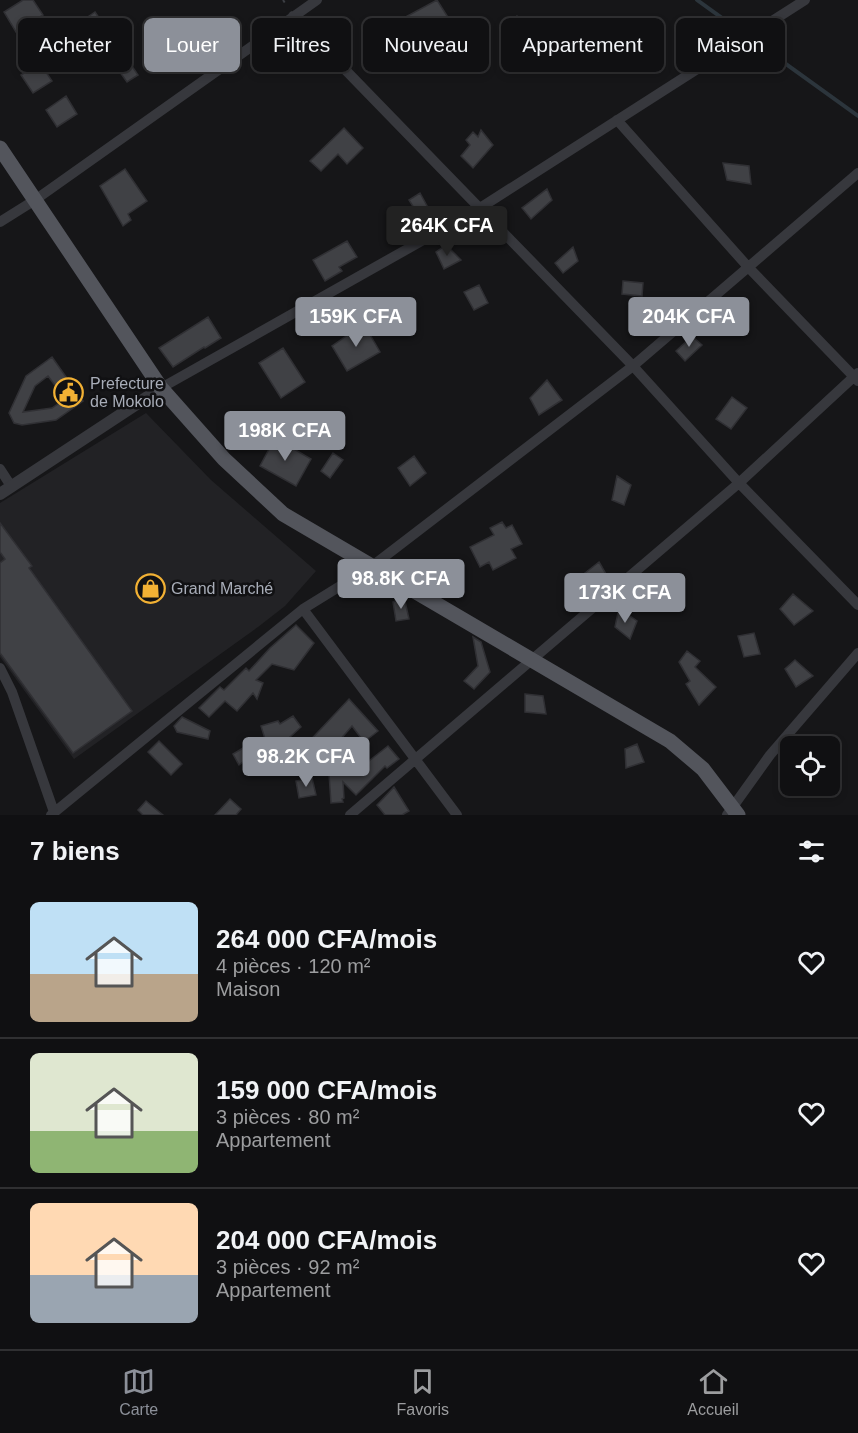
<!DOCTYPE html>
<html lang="fr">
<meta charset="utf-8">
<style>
body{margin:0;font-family:Helvetica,sans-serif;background:#19191b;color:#f1f3f6;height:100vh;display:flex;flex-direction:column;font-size:22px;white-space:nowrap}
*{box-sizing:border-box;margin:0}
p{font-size:20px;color:#9c9d9f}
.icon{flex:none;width:33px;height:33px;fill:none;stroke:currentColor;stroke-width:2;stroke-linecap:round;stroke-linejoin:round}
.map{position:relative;height:815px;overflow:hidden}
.panel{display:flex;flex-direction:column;background:#101012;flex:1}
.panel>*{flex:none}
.top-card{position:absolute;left:18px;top:18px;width:822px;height:54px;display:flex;gap:12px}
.tools{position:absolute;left:780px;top:736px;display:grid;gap:12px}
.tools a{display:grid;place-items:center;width:60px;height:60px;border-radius:9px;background:#101012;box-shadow:0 3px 9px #0003,0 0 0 2px #303032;font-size:30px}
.price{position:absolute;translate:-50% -51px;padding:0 14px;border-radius:6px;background:#8c9099;color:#fff;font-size:20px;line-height:39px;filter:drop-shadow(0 2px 3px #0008)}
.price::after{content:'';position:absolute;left:50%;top:36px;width:18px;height:14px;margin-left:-9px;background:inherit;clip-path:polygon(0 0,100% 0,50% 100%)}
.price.selected{background:#222;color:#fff}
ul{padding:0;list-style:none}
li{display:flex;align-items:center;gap:18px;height:150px;padding:0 30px}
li+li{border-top:2px solid #303032}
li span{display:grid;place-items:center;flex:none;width:168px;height:120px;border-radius:9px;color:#555}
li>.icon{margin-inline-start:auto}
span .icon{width:72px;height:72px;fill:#fffc;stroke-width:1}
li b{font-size:26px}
h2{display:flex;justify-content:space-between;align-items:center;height:72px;padding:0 30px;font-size:26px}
.pill{padding:0 21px;border-radius:9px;background:#101012;box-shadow:0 3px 9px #0003,0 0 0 2px #303032;font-size:21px;line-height:54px}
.pill.selected{background:#8c9099;color:#fff}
.tabs{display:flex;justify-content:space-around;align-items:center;height:84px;border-top:2px solid #303032;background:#101012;font-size:16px;color:#9c9d9f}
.tabs a{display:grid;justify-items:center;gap:3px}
.tabs .selected{color:#8c9099}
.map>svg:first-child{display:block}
.built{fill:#222225}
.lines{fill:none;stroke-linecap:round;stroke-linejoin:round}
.stream{stroke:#2c353c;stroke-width:4}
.building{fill:#404145;stroke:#303034;stroke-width:1.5;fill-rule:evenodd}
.path{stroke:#3d3f44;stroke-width:2;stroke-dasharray:3 4.5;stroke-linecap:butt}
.minor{stroke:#37383d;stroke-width:10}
.tertiary{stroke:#37383d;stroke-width:12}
.primary{stroke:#53555c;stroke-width:15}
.labels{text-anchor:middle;stroke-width:5;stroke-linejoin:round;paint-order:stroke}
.poi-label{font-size:16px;fill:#a8adb8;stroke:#111113;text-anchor:start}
</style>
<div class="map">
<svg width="858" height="815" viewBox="0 0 858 815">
<rect width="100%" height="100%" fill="#161618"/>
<path class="built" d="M 146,413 L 211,480 L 316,571 L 285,606 L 258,627 L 74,759 L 0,657 L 0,503 Z"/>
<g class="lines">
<path class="stream" d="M 697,0 L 858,116"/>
</g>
<path class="building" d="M 23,0 L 33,0 L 43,15 L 16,32 L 4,12 Z
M 437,0 L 449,19 L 453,17 L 459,27 L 436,40 L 432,32 L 422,38 L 418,31 L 397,44 L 387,27 Z
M 95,12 L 138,75 L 127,82 L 104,50 L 102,52 L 82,21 Z
M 517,16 L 537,32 L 523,49 L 503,33 Z
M 563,36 L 579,53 L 567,65 L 551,48 Z
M 40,63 L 52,81 L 33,93 L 21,75 Z
M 66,96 L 77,114 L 57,127 L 46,110 Z
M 344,128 L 363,148 L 347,164 L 338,154 L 321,171 L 310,161 Z
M 481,130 L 493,145 L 473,168 L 461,156 L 470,145 L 466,140 L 473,132 L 478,137 Z
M 723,163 L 749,166 L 751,184 L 727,180 Z
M 125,169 L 147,201 L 128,214 L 131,220 L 123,226 L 100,186 Z
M 547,189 L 552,200 L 531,219 L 522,208 Z
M 420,193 L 432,215 L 422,221 L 409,200 Z
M 347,241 L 357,257 L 339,267 L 342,271 L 325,281 L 313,260 Z
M 446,245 L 461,260 L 444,269 L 436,252 Z
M 573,247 L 578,261 L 563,273 L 555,263 Z
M 623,281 L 643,283 L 642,296 L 622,294 Z
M 479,285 L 488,303 L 474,310 L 464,292 Z
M 655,306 L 666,319 L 652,330 L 642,317 Z
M 208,317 L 221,338 L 205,348 L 204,347 L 173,367 L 159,348 Z
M 365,326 L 380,352 L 347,371 L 332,346 L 355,330 L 356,331 Z
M 692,336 L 702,345 L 685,361 L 676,351 Z
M 283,348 L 305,382 L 281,398 L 259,363 Z
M 52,357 L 83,401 L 56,420 L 22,425 L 14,423 L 9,413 L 26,376 ZM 48,376 L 65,399 L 52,408 L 23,412 L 35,386 Z
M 547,380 L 562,400 L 539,415 L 530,398 Z
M 732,397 L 747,408 L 731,429 L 716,419 Z
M 275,438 L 311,459 L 296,486 L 260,466 Z
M 333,453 L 343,460 L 330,478 L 321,471 Z
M 414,456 L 426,473 L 410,486 L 398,468 Z
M 617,476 L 631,485 L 624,505 L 612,500 Z
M 502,522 L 506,528 L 512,525 L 522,544 L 511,549 L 516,558 L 493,570 L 489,562 L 480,567 L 470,547 L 494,535 L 490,528 Z
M 0,523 L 32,566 L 29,568 L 132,711 L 73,753 L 0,653 L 0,563 L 5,559 L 0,552 Z
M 599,562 L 606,574 L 581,591 L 571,584 Z
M 793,594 L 813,611 L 794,625 L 780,609 Z
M 404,597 L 409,619 L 396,621 L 393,602 Z
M 619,608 L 637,621 L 630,639 L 615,627 Z
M 296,625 L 314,643 L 294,670 L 272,664 L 256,680 L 263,683 L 257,699 L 253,693 L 237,711 L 225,701 L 209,717 L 199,708 L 220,687 L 224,690 L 246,668 L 249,671 L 270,648 Z
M 754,633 L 760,654 L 744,657 L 738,636 Z
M 473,637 L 481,642 L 490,672 L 474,689 L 464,681 L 478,666 Z
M 687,651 L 700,661 L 695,667 L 716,687 L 699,705 L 686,684 L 690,681 L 679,662 Z
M 795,660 L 813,676 L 796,687 L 785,669 Z
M 525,694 L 543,696 L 546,714 L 525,712 Z
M 349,699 L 378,731 L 364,742 L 352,726 L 327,755 L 326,749 L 316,761 L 302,749 Z
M 293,716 L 301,727 L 267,758 L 270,760 L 264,766 L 268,772 L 265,775 L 247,759 L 239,765 L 233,754 L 248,745 L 255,754 L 266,742 L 261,726 L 278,721 L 280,724 Z
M 182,717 L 210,731 L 208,739 L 177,732 L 174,726 Z
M 159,741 L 182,764 L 171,775 L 148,752 Z
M 637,744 L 644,762 L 626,768 L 625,749 Z
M 388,746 L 399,759 L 387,768 L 385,766 L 356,795 L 343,782 L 344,798 L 342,799 L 343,802 L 331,803 L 329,774 L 332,774 L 346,759 L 351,763 L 357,757 L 365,764 Z
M 312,778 L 316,795 L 299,798 L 296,781 Z
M 394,787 L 409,811 L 402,815 L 385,815 L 377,805 Z
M 230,799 L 241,809 L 236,815 L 215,815 Z
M 146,801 L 163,815 L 143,815 L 138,810 Z"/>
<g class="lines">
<path class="path" d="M 283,0 L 287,6"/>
<path class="minor" d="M 293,16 L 633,366 L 739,483 L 858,605
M 617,120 L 749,268 L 858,381
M 0,222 L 35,200 L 317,0
M 161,388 L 480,208 L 805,0
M 0,469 L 11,486
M 303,609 L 457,815
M 0,668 L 12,692 L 54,812
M 51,815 L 303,609 L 371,567 L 633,366 L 858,173
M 350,815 L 739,483 L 858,373
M 727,815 L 770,755 L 858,653"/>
<path class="tertiary" d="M 0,494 L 161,388"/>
<path class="primary" d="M 0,148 L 161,388 L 224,459 L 283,514 L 670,741 L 703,769 L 738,815"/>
</g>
<defs>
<symbol id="civic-ring" viewBox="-11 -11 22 22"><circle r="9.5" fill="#111113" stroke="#f2b134" stroke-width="1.5"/><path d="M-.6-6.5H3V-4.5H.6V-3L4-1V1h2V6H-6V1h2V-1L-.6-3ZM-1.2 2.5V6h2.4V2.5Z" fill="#f2b134"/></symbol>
<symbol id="shop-ring" viewBox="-11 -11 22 22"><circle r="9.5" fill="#111113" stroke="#f2b134" stroke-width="1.5"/><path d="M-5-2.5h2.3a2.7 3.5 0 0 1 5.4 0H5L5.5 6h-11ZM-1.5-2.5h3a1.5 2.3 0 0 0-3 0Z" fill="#f2b134"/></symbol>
</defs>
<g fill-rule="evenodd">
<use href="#civic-ring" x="52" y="376" width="33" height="33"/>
<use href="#shop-ring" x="134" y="572" width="33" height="33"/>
</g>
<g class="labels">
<g class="poi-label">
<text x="90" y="389">Prefecture<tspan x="90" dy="18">de Mokolo</tspan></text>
<text x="171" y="594">Grand Marché</text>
</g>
</g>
</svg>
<div class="tools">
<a><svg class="icon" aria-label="locate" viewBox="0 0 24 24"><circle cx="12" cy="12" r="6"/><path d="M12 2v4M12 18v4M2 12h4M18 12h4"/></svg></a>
</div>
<b class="price selected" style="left:447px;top:257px">264K CFA</b>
<b class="price" style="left:356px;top:348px">159K CFA</b>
<b class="price" style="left:689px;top:348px">204K CFA</b>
<b class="price" style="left:285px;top:462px">198K CFA</b>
<b class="price" style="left:401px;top:610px">98.8K CFA</b>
<b class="price" style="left:625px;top:624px">173K CFA</b>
<b class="price" style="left:306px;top:788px">98.2K CFA</b>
<div class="top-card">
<a class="pill">Acheter</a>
<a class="pill selected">Louer</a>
<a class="pill">Filtres</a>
<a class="pill">Nouveau</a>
<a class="pill">Appartement</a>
<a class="pill">Maison</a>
</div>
</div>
<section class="panel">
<h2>7 biens<svg class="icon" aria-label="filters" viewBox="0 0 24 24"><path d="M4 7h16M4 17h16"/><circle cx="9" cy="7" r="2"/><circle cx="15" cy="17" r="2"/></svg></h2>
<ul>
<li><span style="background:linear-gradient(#bfe0f5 60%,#b9a48a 0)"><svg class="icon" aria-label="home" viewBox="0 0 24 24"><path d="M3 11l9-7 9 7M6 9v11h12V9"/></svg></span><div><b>264 000 CFA/mois</b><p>4 pièces · 120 m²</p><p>Maison</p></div><svg class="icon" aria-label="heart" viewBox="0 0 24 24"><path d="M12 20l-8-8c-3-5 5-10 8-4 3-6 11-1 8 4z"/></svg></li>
<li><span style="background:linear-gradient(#dfe7d0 65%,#8fb573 0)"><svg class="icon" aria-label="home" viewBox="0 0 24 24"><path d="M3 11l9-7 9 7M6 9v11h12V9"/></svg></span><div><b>159 000 CFA/mois</b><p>3 pièces · 80 m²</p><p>Appartement</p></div><svg class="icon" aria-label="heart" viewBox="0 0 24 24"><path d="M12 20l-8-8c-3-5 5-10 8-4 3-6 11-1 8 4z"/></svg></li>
<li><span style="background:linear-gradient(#ffd9b3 60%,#9aa5b1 0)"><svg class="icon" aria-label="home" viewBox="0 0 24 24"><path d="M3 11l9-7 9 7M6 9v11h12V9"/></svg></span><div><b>204 000 CFA/mois</b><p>3 pièces · 92 m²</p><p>Appartement</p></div><svg class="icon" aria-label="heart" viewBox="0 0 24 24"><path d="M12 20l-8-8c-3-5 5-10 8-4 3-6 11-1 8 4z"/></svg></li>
</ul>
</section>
<nav class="tabs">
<a class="selected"><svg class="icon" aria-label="map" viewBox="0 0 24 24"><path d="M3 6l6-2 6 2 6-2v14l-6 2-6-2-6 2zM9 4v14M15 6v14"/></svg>Carte</a>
<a><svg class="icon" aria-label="saved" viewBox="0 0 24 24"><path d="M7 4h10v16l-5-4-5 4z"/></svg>Favoris</a>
<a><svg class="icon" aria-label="home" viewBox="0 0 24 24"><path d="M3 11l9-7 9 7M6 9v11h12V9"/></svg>Accueil</a>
</nav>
